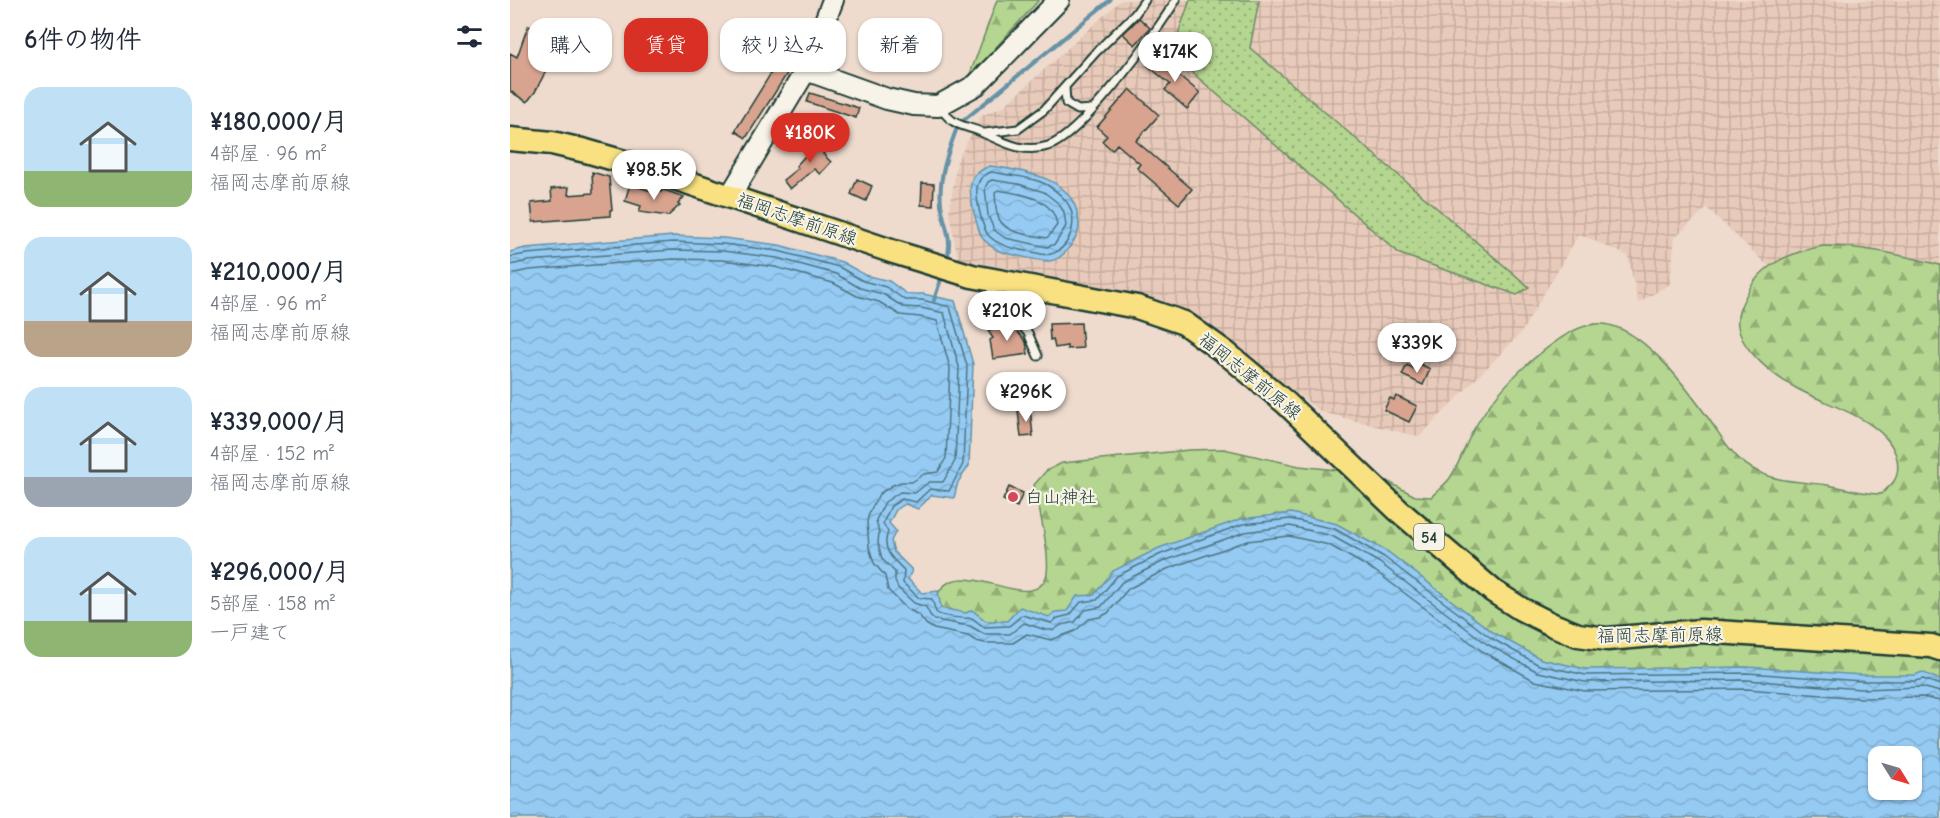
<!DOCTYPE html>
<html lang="ja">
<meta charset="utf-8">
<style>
body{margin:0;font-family:"Comic Neue","Klee One",sans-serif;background:#f2f2f3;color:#1f2937;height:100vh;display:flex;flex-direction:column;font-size:22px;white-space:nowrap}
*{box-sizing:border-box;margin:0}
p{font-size:20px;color:#747a83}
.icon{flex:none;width:33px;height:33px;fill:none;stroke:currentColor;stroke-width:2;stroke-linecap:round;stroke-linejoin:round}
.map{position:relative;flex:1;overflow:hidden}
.details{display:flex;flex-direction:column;background:#fff;width:510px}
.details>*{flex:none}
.hud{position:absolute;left:18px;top:18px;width:570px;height:54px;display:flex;gap:12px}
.needle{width:39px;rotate:127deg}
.buttons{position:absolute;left:1358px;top:746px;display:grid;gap:12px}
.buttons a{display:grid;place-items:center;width:54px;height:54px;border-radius:12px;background:#fff;box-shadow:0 2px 4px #0004;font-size:30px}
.price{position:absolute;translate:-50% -51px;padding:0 14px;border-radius:21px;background:#fff;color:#222;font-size:20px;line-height:39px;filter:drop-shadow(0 2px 3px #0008)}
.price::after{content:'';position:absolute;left:50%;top:36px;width:18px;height:14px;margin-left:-9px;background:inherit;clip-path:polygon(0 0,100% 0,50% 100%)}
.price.active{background:#d93025;color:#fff}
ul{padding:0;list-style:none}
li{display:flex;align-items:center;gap:18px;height:150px;padding:0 24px}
li span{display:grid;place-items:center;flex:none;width:168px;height:120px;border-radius:18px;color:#555}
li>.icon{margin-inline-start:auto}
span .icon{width:72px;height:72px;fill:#fffc;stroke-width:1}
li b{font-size:26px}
h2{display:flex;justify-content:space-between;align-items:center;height:72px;padding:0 24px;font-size:26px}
.tag{padding:0 21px;border-radius:18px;background:#fff;box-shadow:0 2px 4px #0004;font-size:21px;line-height:54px}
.tag.active{background:#d93025;color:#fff}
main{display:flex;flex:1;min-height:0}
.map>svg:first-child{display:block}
.industrial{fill:url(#industrial-grid)}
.grass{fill:url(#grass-dots);stroke:#6a8a62;stroke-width:1.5}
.forest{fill:url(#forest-firs);stroke:#6a8a62;stroke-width:1.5}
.water{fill:url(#water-waves);stroke:#6692a7;stroke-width:1.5;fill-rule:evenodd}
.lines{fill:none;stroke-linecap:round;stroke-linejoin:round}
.shore{stroke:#4e7580;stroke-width:1.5}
.stream{stroke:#6692a7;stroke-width:4}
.building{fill:#d9a48f;stroke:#1f3d34;stroke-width:1.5}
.lane-casing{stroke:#1f3d34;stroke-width:11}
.secondary-casing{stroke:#1f3d34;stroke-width:24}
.primary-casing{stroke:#1f3d34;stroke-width:27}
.lane{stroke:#f7f3e8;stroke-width:7}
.secondary{stroke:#f7f3e8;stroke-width:20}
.primary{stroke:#f9e181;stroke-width:22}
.poi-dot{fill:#d1495b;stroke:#f7f3e8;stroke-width:2}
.labels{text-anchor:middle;stroke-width:4.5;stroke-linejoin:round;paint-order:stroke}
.shield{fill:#f7f3e8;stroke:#60746a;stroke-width:1.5}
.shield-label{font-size:16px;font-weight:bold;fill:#1f3d34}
.street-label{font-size:18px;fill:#1f3d34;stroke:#f7f3e8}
.poi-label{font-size:18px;fill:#1f3d34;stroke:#f7f3e8;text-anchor:start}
</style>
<main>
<section class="details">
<h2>6件の物件<svg class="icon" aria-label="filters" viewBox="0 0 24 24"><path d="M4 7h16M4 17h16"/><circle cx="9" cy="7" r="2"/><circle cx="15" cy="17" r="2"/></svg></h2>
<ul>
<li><span style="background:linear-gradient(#bfe0f5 70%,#8fb573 0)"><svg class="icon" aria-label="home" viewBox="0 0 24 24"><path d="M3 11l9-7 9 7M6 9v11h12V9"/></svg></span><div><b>¥180,000/月</b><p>4部屋 · 96 m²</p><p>福岡志摩前原線</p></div></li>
<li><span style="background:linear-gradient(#bfe0f5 70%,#b9a48a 0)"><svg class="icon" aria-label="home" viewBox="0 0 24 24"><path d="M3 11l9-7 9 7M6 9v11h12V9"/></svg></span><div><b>¥210,000/月</b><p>4部屋 · 96 m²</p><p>福岡志摩前原線</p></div></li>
<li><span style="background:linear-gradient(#bfe0f5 75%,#9aa5b1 0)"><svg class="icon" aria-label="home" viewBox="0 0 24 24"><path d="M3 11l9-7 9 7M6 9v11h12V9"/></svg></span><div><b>¥339,000/月</b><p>4部屋 · 152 m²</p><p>福岡志摩前原線</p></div></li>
<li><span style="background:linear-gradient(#bfe0f5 70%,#8fb573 0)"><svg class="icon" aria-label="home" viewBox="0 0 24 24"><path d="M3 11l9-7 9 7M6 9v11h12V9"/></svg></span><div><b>¥296,000/月</b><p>5部屋 · 158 m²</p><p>一戸建て</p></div></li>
</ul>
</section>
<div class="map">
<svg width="1430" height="818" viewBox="0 0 1430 818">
<defs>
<pattern id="industrial-grid" width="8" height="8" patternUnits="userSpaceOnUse" patternTransform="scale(1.5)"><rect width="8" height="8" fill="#e8caba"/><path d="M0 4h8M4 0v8" fill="none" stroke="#c7aea0"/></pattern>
<pattern id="grass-dots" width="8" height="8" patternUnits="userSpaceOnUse" patternTransform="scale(1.5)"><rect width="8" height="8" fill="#b5d690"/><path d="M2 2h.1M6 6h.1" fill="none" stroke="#93af76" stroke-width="1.8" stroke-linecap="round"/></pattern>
<pattern id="forest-firs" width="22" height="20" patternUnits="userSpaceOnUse" patternTransform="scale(1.5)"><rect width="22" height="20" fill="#b5d690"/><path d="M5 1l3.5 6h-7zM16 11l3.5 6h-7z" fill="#93af76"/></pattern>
<pattern id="water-waves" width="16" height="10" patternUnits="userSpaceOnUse" patternTransform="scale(1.5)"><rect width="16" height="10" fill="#95caf3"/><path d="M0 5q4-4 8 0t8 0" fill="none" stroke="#80aed1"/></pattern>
</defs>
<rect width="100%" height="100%" fill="#eedbcd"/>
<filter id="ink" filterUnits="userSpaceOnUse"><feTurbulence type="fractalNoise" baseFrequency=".0167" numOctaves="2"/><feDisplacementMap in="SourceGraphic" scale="12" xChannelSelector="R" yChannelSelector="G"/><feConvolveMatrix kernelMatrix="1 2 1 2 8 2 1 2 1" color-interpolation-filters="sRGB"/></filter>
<g filter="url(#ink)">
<path class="industrial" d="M 611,0 L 1430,0 L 1430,309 L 1304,310 L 1197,208 L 1165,237 L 1160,284 L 1128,303 L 1118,256 L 1069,234 L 1011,333 L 909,437 L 811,412 L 684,314 L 553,279 L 448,259 L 439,212 L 447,161 L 471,116 L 493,107 Z"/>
<path class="grass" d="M 680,0 L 749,0 L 740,48 L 1019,287 L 1007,295 L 890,254 L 661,54 Z"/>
<path class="forest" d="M 487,0 L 529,0 L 459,77 Z
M 1313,246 C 1353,246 1391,255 1430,265 L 1430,756 L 592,671 L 423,606 C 425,601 427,594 431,589 C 454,557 522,615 536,577 C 542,560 528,504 524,485 L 536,471 L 552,463 L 679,450 L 714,449 L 789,466 L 855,473 L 875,480 L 905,496 L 921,497 C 927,491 935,485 940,478 C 950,463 955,445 964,429 C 978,404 1000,379 1022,360 C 1039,346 1062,327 1084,324 C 1128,318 1179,391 1201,422 C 1213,439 1224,459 1243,469 C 1266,483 1292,481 1317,485 C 1336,488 1352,494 1371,494 C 1375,490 1381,486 1384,481 C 1388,475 1388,465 1387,459 C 1378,419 1317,406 1286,388 C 1265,377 1231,350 1228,326 C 1226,314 1232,303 1238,292 C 1252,263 1283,252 1313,246 Z"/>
<path class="water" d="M 480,166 C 513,171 562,176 568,217 C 570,227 569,233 563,242 C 557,251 550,260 539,261 C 533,262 495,253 489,251 C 485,249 478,244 474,240 C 468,234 458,193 461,184 C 463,174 472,169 480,166 Z
M 163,236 L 214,238 L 269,245 L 332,262 L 355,275 L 379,281 L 397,294 L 413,294 L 445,301 L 463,364 L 459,466 L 448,482 L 444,498 L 422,495 L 408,509 L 395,504 L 386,510 L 379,523 L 386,531 L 381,541 L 384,552 L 402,570 L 398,579 L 412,593 L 428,591 L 431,608 L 456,613 L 462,610 L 476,621 L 497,621 L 510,607 L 539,617 L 545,612 L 557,611 L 567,596 L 584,595 L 603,571 L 649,548 L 731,519 L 781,513 L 827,524 L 878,552 L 984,633 L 1031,659 L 1076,669 L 1237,667 L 1352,675 L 1405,675 L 1412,672 L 1430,680 L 1430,818 L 0,818 L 0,252 L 15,248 ZM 1368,756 L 1401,756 L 1401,789 L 1368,789 Z"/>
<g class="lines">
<path class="shore" d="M 481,172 C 498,175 525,177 539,186 C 547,191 558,201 561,210 C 568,229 554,259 531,254 C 514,250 492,249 479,236 C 472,229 464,193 468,184 C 470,177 475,174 481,172 Z
M 482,180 L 508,184 L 534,192 L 548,203 L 554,212 L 556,226 L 545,244 L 537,247 L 495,238 L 484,230 L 478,215 L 475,188 L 478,182 Z
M 488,190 C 511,194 543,197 547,225 L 539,236 L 536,238 C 518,234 491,234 487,213 C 485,206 486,199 485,193 Z
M 0,257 L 16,254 L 163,242 L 213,244 L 268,251 L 329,267 L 353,281 L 376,287 L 395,300 L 412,300 L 440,307 L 457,366 L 453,464 L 439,491 L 420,489 L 406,502 L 392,499 L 381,506 L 373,523 L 378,532 C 371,549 382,559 394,570 L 393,583 L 409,598 L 422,599 C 424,603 424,610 427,613 C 433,617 456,619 462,618 L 474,627 L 499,626 L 512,615 L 541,623 L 548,618 L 560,615 L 571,602 L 587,600 L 607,576 L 651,554 L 733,524 L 780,519 L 825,529 L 874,557 L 981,638 L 1029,665 L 1076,675 L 1237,673 L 1352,681 L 1405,681 L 1413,679 L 1430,685
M 0,265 L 18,261 L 163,250 L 213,251 L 267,258 L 326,274 L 350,288 L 373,294 L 393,307 L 411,308 L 434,313 L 449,367 L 445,461 L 433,482 L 419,482 L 405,493 L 390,492 L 375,502 L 366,520 L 369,533 L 368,543 L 372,559 L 385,572 L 385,581 L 388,588 L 404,603 L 416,607 L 420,615 L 425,620 L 460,626 L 474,634 L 500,634 L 514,623 L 536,630 L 544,630 L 551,625 L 565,622 L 575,610 L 591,607 L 612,582 L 654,561 L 735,532 L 780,526 L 822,536 L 870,563 L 977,644 L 1028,672 L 1075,682 L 1237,680 L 1351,689 L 1412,687 L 1430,692
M 0,274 L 19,270 L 163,259 L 212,260 L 265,267 L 323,283 L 347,296 L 369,302 L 390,315 L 410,317 L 427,321 L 440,368 L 436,458 L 428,472 L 414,474 L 402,482 L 391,482 L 383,485 L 369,494 L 359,513 L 357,522 L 359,547 L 364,563 L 375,576 L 378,590 L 397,609 L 409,615 L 416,624 L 424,629 L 458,636 L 466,641 L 475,643 L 503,643 L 517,634 L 541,640 L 565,631 L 579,619 L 590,617 L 598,613 L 618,589 L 657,569 L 737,541 L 779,536 L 819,545 L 865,571 L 972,651 L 1025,681 L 1075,691 L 1237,689 L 1351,698 L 1412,697 L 1430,701"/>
<path class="stream" d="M 437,260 C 443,236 434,227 431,204 C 428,177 439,149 448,125 L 600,0
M 424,300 L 432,276"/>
</g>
<path class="building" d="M 629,18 L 640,28 L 625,45 L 613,34 Z
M 18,26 L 44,33 L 45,30 L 55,34 L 46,61 L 42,59 L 25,92 L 17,102 L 0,91 L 0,53 L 7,57 Z
M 646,56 L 690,93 L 677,109 L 655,90 L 660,84 L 638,66 Z
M 266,65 L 278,72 L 236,138 L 225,131 Z
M 620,89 L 649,115 L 626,141 L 682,189 L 669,204 L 627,168 L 630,164 L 607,144 L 602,150 L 592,141 L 597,136 L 587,127 Z
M 300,93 L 349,108 L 346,118 L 297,102 Z
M 310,139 L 319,148 L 313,154 L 321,162 L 310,174 L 304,169 L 280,189 L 273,180 L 288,168 L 286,166 Z
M 82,172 L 99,177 L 102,210 L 100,210 L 100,216 L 23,222 L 21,203 L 42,201 L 41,189 L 59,187 L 58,195 L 83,193 Z
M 347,179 L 362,186 L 356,201 L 341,194 Z
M 412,183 L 424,184 L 423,206 L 411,205 Z
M 120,184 L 147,193 L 148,191 L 151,192 L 152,190 L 157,191 L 174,197 L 168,204 L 170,205 L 158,216 L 129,212 L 131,206 L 115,201 Z
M 498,320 L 516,342 L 518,354 L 483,359 L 480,340 L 483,338 L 478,331 Z
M 571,323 L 573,348 L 557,349 L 557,346 L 545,348 L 543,339 L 540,340 L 539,324 Z
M 910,364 L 920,369 L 913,385 L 892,375 L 897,365 L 907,370 Z
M 886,396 L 907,406 L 899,422 L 874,410 L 880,398 L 884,400 Z
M 520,408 L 523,436 L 511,437 L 508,410 Z
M 499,487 L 513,493 L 507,507 L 493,500 Z"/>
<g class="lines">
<defs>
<path id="lane" d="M 555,87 L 556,103 L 568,110 L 583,109
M 430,108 C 434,112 438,118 443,121 C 451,127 464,128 473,133 C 494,142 513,154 538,146 C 571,136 647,32 666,0
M 475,133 L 508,129 L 534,110 L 586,52 L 625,14 L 635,0
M 482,283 L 481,290 L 518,333 L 528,356"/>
<path id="secondary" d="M 296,70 L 377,99 L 404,105 L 428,106 L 466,85 L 549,0
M 220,196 L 296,70 L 323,0"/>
<path id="primary" d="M 0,139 L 42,143 L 76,151 L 132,167 L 384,252 L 462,276 L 627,307 L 674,323 L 716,353 L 776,403 L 888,510 L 983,591 L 1011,609 L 1043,625 L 1068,635 L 1097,639 L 1191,631 L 1421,646 L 1430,649"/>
</defs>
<use href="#lane" class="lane-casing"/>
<use href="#secondary" class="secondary-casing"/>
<use href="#primary" class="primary-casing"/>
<use href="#lane" class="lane"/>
<use href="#secondary" class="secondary"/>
<use href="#primary" class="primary"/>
</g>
</g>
<circle class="poi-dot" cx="503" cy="497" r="6"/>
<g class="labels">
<rect class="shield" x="904" y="524" width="30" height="26" rx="4.5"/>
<g class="shield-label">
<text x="919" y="543">54</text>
</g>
<g class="street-label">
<text transform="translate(287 219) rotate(19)" y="6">福岡志摩前原線</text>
<text transform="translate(740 376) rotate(39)" y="6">福岡志摩前原線</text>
<text transform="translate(1150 635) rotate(-1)" y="6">福岡志摩前原線</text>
</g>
<g class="poi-label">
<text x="515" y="503">白山神社</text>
</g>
</g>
</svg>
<div class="buttons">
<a><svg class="needle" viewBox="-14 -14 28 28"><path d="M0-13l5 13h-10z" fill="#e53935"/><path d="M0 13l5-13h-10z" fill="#747a83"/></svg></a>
</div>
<b class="price" style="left:665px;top:83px">¥174K</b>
<b class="price active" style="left:300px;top:164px">¥180K</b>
<b class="price" style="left:144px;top:201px">¥98.5K</b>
<b class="price" style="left:497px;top:342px">¥210K</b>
<b class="price" style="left:907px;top:374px">¥339K</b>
<b class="price" style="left:516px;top:423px">¥296K</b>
<div class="hud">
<a class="tag">購入</a>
<a class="tag active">賃貸</a>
<a class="tag">絞り込み</a>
<a class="tag">新着</a>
</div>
</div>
</main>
